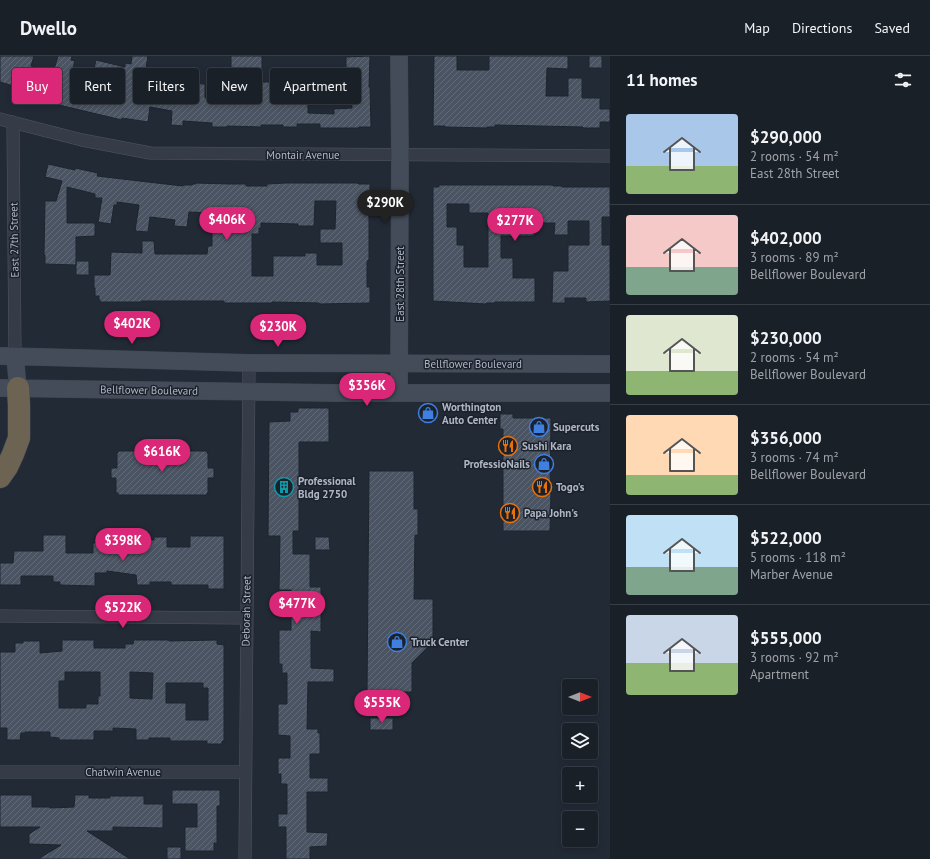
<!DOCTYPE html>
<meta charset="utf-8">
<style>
body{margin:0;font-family:"PT Sans",sans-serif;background:#272d34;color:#f1f3f6;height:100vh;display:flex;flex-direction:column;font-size:15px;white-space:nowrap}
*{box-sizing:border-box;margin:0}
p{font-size:13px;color:#9fa3a8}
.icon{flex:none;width:22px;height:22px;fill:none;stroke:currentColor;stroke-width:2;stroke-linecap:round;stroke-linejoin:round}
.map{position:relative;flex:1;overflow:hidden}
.sheet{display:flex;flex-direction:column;background:#1a2028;width:320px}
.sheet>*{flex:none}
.banner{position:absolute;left:12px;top:12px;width:380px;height:36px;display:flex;gap:8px}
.needle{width:26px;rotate:90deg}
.controls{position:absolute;left:562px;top:623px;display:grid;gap:8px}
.controls a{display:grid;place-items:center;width:36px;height:36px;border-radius:4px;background:#1a2028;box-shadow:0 2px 6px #0003,0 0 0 1px #383e45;font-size:20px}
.price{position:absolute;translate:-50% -34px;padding:0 9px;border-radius:14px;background:#db2777;color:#fff;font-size:13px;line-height:26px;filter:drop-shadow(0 1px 2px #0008)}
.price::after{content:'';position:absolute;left:50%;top:24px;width:12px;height:9px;margin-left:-6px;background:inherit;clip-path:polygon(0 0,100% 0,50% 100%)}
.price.selected{background:#222;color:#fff}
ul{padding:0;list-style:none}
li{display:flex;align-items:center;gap:12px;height:100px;padding:0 16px}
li+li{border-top:1px solid #383e45}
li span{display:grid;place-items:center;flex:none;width:112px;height:80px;border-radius:4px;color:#555}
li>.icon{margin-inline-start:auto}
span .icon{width:48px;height:48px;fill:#fffc;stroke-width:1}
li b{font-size:17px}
h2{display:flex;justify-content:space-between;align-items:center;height:48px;padding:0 16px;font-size:17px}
.pill{padding:0 14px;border-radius:4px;background:#1a2028;box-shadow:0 2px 6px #0003,0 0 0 1px #383e45;font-size:14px;line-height:36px}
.pill.selected{background:#db2777;color:#fff}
header{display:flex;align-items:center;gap:24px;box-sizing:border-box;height:56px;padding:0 20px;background:#1a2028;border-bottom:1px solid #383e45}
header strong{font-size:19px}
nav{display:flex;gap:22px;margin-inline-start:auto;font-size:14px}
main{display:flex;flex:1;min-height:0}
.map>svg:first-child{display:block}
.building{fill:url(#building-hatch);stroke:#1d242e;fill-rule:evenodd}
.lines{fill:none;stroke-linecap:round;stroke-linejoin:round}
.street-casing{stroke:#505762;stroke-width:13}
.secondary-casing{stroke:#3f4651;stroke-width:18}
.highway-casing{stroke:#404752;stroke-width:23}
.street{stroke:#363c47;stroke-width:12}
.secondary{stroke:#444c5a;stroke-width:17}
.highway{stroke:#6d6353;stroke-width:22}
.labels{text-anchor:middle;stroke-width:3;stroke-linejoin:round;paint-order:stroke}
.street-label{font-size:11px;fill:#b0b7c4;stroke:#1b222c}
.poi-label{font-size:11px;font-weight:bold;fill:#b0b7c4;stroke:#1b222c;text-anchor:start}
</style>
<header>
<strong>Dwello</strong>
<nav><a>Map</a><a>Directions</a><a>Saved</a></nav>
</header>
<main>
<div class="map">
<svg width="610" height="803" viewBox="0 0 610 803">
<defs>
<pattern id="building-hatch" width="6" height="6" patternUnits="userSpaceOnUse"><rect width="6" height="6" fill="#4b5462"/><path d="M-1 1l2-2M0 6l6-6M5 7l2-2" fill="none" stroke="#626a77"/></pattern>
</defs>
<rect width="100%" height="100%" fill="#222a36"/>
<path class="building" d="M 0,0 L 34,0 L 31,10 L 53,17 L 58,0 L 72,0 L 71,4 L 75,5 L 72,16 L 92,21 L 96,4 L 125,11 L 125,7 L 131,8 L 132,0 L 148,0 L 144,23 L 167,27 L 167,30 L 190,32 L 190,27 L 205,28 L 205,42 L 231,43 L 231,0 L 262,0 L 262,26 L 281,26 L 281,28 L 305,28 L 304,19 L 309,18 L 309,12 L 346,12 L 346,1 L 370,0 L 369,31 L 370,31 L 371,71 L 359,71 L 359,72 L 320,72 L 320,68 L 297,68 L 297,71 L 283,71 L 283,69 L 261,69 L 261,71 L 227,70 L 227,71 L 212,71 L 212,67 L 183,65 L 183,70 L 171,69 L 172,55 L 150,51 L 148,66 L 122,62 L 122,64 L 63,50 L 26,38 L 27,34 L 0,26 ZM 352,25 L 352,52 L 334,53 L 334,58 L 308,57 L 308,32 L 318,31 L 317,26 Z
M 434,0 L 457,0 L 457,14 L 489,14 L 489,0 L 568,0 L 568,13 L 547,12 L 546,40 L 568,40 L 568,22 L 582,22 L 582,42 L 600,42 L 600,53 L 610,53 L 610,66 L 600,66 L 600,72 L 583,72 L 583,71 L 495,69 L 495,71 L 487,71 L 487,72 L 445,71 L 445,70 L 433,70 Z
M 589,0 L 602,0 L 602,12 L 589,12 Z
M 48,108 L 75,114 L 75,112 L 98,117 L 97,120 L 148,126 L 183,130 L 183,129 L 192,129 L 193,128 L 196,128 L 196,127 L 229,128 L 246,128 L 246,130 L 267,130 L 267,128 L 286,127 L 358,127 L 358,128 L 370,128 L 370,144 L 369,144 L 369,204 L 368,204 L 367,206 L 367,231 L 370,231 L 370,247 L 319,248 L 319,247 L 272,246 L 272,247 L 224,247 L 224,245 L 141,245 L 141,246 L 100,246 L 100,244 L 99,244 L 99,240 L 95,240 L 95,232 L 94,232 L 94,219 L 110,219 L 111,196 L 142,197 L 142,185 L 154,185 L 155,198 L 207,198 L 208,190 L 212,190 L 212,157 L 189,156 L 187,171 L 174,170 L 175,164 L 150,161 L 148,176 L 135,175 L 139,149 L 117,146 L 117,149 L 114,149 L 111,168 L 98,166 L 102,142 L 95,142 L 95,138 L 67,131 L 67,167 L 95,167 L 95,180 L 76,181 L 76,209 L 45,208 L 45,199 L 44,199 L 45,145 L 56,145 L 62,125 L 45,121 ZM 315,145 L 336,145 L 335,173 L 320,173 L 320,187 L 342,187 L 342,209 L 317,209 L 317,197 L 305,197 L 305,200 L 273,200 L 273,220 L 252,220 L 252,178 L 259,178 L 259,172 L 261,172 L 261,167 L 298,168 L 298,170 L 314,170 Z
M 439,129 L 553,129 L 553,130 L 562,130 L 562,131 L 610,131 L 610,161 L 602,161 L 602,189 L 610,189 L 610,245 L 586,246 L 586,242 L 565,242 L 565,247 L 552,247 L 553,215 L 568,215 L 568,189 L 589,189 L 589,165 L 568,165 L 568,179 L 554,179 L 555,167 L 534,167 L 534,180 L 501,180 L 501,202 L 513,202 L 513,222 L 535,222 L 535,246 L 495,246 L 495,247 L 486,247 L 486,248 L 433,245 L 433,131 L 439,131 ZM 447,148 L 469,148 L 469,157 L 488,157 L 488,211 L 464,211 L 464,189 L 457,189 L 457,171 L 447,171 Z
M 76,205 L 89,205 L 89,219 L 76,219 Z
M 298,352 L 329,352 L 329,386 L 299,386 L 299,475 L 293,475 L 293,498 L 310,498 L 310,531 L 321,531 L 321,576 L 311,575 L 311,612 L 334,613 L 334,626 L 308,626 L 307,673 L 318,673 L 318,677 L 320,677 L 320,698 L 310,698 L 310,722 L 328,722 L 328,736 L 307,736 L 307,776 L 328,777 L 327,790 L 310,791 L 310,803 L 286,803 L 286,771 L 278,771 L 278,758 L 287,758 L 287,728 L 281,728 L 281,718 L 278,718 L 278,702 L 290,702 L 290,680 L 278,679 L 278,648 L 287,648 L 287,617 L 282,617 L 282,608 L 279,608 L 279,574 L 291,574 L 291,534 L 279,534 L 280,480 L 268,480 L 269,366 L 290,365 L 290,356 L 298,356 Z
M 500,358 L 513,358 L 513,362 L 551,362 L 550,437 L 551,437 L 550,475 L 503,475 L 503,373 L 500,373 Z
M 118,395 L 207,395 L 207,397 L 208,397 L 208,412 L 214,412 L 214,422 L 208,422 L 208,437 L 207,437 L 207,439 L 118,439 L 118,437 L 116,437 L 116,422 L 111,422 L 111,412 L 117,412 L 117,397 L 118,397 Z
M 369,415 L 414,415 L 414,453 L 418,453 L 418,479 L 415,479 L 414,543 L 433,543 L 433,586 L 412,607 L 412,636 L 367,636 Z
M 43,479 L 66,479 L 66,497 L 93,497 L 93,487 L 126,487 L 127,483 L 154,484 L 154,481 L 167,481 L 167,491 L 190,491 L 190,480 L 224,480 L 224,533 L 208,533 L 208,529 L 171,529 L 171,526 L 150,526 L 150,529 L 137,529 L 136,519 L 107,515 L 107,517 L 95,517 L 95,530 L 60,529 L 60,526 L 53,526 L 53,520 L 21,520 L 21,529 L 0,529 L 0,507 L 13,507 L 14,495 L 43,495 Z
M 315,481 L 329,481 L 330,494 L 315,494 Z
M 62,584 L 94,584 L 94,592 L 125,592 L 125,588 L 133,588 L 134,584 L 169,584 L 169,585 L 217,584 L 217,588 L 224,589 L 224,685 L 222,685 L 222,688 L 207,688 L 207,685 L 170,685 L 170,682 L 149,682 L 149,684 L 136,684 L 136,673 L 113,672 L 113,675 L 94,675 L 94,684 L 59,684 L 59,682 L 50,681 L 50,676 L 25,676 L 25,677 L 21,677 L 20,684 L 7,684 L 7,672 L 0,672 L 0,596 L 15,596 L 15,587 L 23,587 L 23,585 L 40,585 L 40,597 L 62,595 ZM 65,616 L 100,616 L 100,640 L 98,640 L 98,648 L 86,648 L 86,652 L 59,652 L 59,625 L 65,625 ZM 130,616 L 153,617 L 152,643 L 130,642 ZM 166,627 L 203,627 L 203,632 L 208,632 L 208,664 L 186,664 L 186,647 L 166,647 Z
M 370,662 L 393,662 L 393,674 L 370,674 Z
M 172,734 L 220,734 L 220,750 L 217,750 L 217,787 L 214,787 L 214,795 L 185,795 L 185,771 L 197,771 L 197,748 L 172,748 Z
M 0,739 L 32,739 L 32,751 L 50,751 L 50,752 L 74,751 L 75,739 L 89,739 L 89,742 L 110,742 L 110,740 L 144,740 L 144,748 L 163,748 L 163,772 L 113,771 L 113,775 L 87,775 L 130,803 L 38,803 L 61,789 L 29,788 L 29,778 L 40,771 L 0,771 Z
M 167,791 L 181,791 L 181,803 L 167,803 Z"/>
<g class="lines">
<defs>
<path id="street" d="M 0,63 L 82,84 L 150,97 L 610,100
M 13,66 L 15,301
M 0,560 L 246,562
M 0,716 L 245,716
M 245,803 L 249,307"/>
<path id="secondary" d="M 399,0 L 400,100 L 399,336
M 0,300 L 42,301 L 249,307 L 610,308
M 15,301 L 18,332
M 0,332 L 334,337 L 610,337"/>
<path id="highway" d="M 0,421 L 7,411 L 13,398 L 19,382 L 19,349 L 18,332"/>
</defs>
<use href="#street" class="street-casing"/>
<use href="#secondary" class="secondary-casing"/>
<use href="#highway" class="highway-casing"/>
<use href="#street" class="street"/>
<use href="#secondary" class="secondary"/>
<use href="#highway" class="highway"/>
</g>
<defs>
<symbol id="shop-ring" viewBox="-11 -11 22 22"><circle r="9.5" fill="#1b222c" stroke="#3f7fe0" stroke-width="1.5"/><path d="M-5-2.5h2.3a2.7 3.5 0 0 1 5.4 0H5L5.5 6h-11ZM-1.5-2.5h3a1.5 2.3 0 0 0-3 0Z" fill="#3f7fe0"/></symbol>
<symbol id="restaurant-ring" viewBox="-11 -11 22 22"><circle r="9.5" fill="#1b222c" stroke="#e8710a" stroke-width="1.5"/><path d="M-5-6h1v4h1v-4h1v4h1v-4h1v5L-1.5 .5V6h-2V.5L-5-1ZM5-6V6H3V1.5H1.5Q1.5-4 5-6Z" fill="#e8710a"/></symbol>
<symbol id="building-ring" viewBox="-11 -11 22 22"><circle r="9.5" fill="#1b222c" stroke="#0f9aa8" stroke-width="1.5"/><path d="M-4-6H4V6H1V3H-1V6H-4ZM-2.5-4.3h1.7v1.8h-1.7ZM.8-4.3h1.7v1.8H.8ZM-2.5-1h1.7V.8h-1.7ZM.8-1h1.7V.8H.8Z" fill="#0f9aa8"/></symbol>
</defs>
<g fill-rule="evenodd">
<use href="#shop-ring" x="417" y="346" width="22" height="22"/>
<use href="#shop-ring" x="528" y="360" width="22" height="22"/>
<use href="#restaurant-ring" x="497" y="379" width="22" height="22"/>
<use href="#shop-ring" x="533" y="397" width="22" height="22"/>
<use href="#building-ring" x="273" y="420" width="22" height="22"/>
<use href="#restaurant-ring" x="531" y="420" width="22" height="22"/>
<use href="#restaurant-ring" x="499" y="446" width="22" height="22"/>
<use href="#shop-ring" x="386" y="575" width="22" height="22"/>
</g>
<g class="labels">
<g class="street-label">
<text x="303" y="103">Montair Avenue</text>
<text transform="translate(14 184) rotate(-91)" y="4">East 27th Street</text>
<text transform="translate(400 228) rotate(-90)" y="4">East 28th Street</text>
<text x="473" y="312">Bellflower Boulevard</text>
<text transform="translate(149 334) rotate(1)" y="4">Bellflower Boulevard</text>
<text transform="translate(246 555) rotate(-89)" y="4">Deborah Street</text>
<text x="123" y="720">Chatwin Avenue</text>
</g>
<g class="poi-label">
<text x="442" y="355">Worthington<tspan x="442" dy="13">Auto Center</tspan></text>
<text x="553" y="375">Supercuts</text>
<text x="522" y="394">Sushi Kara</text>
<text x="530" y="412" text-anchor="end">ProfessioNails</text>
<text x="298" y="429">Professional<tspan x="298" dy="13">Bldg 2750</tspan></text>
<text x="556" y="435">Togo's</text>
<text x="524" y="461">Papa John's</text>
<text x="411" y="590">Truck Center</text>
</g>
</g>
</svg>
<div class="controls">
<a><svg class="needle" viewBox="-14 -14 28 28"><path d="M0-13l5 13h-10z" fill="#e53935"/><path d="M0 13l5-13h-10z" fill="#9fa3a8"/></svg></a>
<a><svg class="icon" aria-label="layers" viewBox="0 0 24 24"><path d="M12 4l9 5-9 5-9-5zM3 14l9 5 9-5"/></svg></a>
<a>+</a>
<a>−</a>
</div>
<b class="price selected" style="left:385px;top:168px">$290K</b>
<b class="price" style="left:227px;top:185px">$406K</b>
<b class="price" style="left:515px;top:186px">$277K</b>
<b class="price" style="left:132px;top:289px">$402K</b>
<b class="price" style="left:278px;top:292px">$230K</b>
<b class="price" style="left:367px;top:351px">$356K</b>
<b class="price" style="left:162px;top:417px">$616K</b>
<b class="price" style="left:123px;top:506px">$398K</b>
<b class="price" style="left:297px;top:569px">$477K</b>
<b class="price" style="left:123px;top:573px">$522K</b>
<b class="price" style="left:382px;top:668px">$555K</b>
<div class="banner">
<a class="pill selected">Buy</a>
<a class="pill">Rent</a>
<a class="pill">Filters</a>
<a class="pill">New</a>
<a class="pill">Apartment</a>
</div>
</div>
<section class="sheet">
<h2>11 homes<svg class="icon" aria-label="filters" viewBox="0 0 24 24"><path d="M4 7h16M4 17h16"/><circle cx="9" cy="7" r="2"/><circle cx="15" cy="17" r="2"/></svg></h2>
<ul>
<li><span style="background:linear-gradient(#a9c7e8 65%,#8fb573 0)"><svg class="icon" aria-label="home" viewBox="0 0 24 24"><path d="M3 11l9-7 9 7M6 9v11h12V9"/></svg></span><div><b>$290,000</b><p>2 rooms · 54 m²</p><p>East 28th Street</p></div></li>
<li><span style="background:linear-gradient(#f6c9c9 65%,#7fa58c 0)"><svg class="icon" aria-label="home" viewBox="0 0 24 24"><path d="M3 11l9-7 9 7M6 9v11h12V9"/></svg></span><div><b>$402,000</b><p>3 rooms · 89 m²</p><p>Bellflower Boulevard</p></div></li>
<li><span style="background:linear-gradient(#dfe7d0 70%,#8fb573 0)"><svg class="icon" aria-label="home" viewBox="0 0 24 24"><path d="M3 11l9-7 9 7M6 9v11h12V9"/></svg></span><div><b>$230,000</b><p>2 rooms · 54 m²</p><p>Bellflower Boulevard</p></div></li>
<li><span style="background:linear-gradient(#ffd9b3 75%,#8fb573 0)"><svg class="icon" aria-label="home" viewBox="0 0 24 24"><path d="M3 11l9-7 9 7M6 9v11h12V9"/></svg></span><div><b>$356,000</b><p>3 rooms · 74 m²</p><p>Bellflower Boulevard</p></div></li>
<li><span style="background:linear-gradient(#bfe0f5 65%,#7fa58c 0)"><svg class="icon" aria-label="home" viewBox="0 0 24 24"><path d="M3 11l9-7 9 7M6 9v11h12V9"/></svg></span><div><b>$522,000</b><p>5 rooms · 118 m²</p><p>Marber Avenue</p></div></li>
<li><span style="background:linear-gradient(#c9d6e8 60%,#8fb573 0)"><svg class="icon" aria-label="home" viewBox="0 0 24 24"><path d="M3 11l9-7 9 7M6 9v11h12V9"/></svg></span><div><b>$555,000</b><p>3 rooms · 92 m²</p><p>Apartment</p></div></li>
</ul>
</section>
</main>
